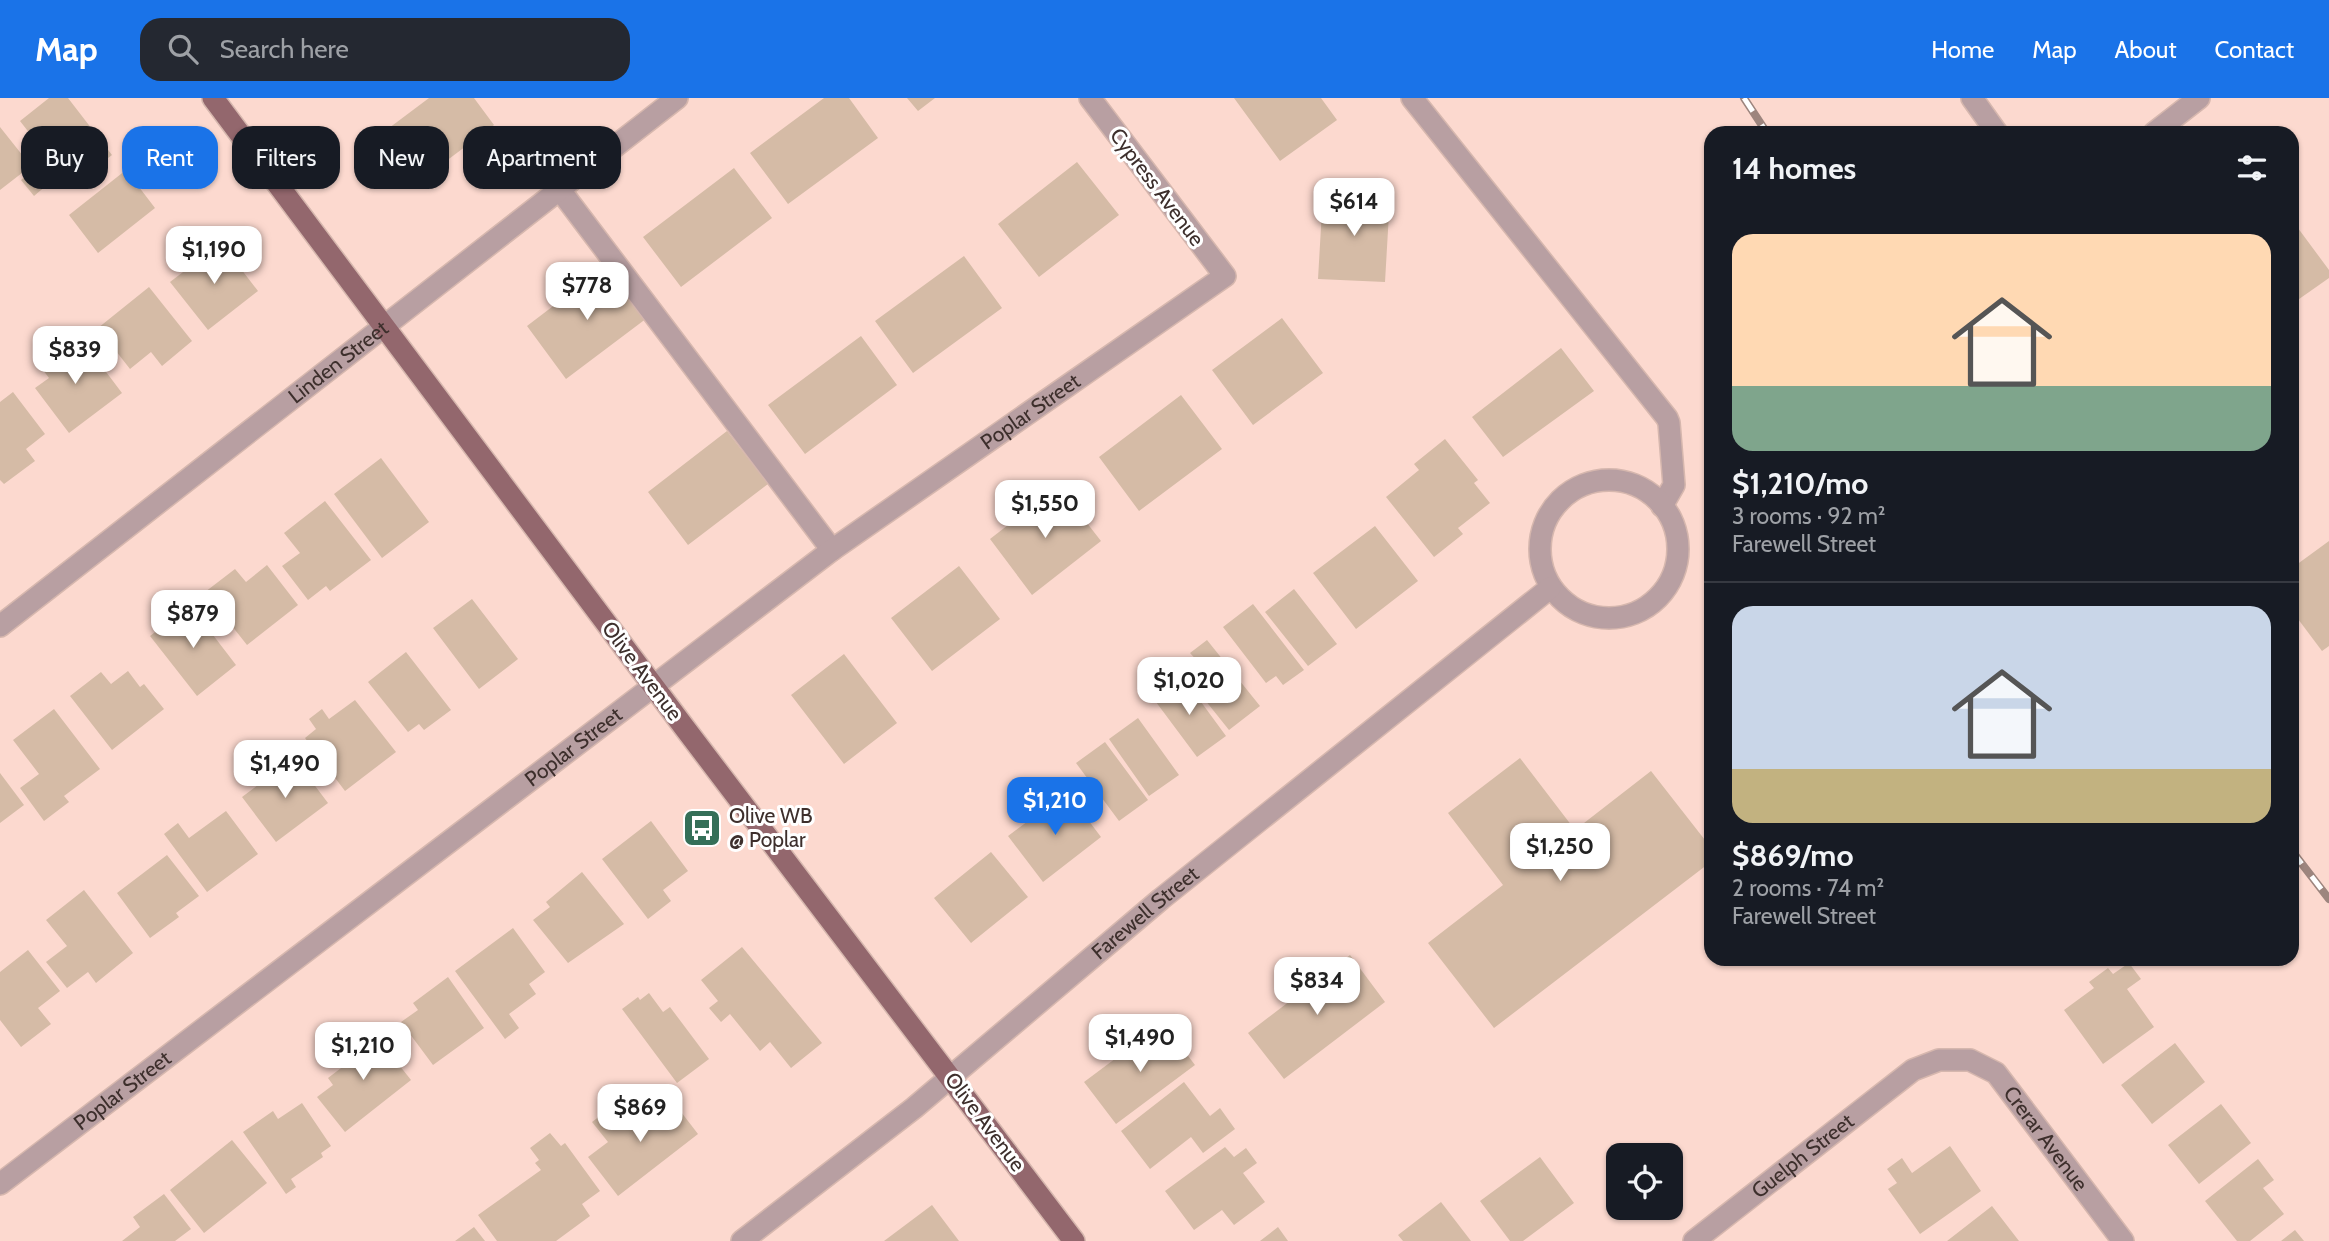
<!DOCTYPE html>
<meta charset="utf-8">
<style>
body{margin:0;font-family:Cabin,sans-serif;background:#242831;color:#f1f3f6;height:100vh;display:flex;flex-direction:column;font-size:26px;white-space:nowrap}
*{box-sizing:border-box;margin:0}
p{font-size:23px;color:#9ea1a6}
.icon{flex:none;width:38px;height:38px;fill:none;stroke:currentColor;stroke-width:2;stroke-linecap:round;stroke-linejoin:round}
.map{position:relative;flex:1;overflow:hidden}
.details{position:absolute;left:1704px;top:28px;width:595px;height:840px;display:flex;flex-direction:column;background:#171b24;border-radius:21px;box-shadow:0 2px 5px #0004}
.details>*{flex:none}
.top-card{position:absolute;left:21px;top:28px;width:665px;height:63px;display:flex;gap:14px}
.buttons{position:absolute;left:1606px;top:1045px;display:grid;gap:14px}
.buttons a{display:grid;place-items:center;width:77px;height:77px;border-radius:14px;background:#171b24;box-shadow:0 2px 5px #0004;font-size:35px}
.price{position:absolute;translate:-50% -60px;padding:0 16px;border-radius:14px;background:#fff;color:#222;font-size:23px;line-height:46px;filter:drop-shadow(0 2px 4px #0008)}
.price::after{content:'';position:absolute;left:50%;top:42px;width:21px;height:16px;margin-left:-10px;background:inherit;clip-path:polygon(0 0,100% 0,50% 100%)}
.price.active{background:#1a73e8;color:#fff}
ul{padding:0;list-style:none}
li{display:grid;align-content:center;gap:14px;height:371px;padding:0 28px}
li+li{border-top:2px solid #363941}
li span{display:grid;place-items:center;height:217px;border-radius:21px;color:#555}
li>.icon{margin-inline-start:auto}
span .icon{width:126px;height:126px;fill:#fffc;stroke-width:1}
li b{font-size:30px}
h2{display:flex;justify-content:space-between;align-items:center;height:84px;padding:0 28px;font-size:30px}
.chip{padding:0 24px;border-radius:21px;background:#171b24;box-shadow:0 2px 5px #0004;font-size:24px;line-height:63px}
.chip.active{background:#1a73e8;color:#fff}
header{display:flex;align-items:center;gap:42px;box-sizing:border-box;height:98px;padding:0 35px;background:#1a73e8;color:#fff}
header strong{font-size:33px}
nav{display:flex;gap:38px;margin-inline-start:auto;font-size:24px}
.search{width:490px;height:63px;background:#242831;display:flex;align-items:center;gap:18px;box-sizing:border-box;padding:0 24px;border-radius:21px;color:#9ea1a6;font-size:26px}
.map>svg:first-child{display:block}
.building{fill:#d5bba6}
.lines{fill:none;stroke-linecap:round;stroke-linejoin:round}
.minor-casing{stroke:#d6b7ae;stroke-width:24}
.major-casing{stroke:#d6b7ae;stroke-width:24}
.minor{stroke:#b89fa2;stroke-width:21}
.major{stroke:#93676d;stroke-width:21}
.rail-casing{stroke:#9d857e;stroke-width:8}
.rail{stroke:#fff;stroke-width:5;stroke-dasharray:16;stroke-linecap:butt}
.labels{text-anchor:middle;stroke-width:6;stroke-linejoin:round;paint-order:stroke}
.street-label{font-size:21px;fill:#3d2f2c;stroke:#fff}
.poi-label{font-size:21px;fill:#3d2f2c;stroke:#fff;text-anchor:start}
</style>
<header>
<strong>Map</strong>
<div class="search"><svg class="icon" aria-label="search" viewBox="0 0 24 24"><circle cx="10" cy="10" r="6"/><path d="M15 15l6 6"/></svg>Search here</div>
<nav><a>Home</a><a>Map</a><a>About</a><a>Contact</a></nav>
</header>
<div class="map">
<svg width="2329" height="1143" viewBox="0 0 2329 1143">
<rect width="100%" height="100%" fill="#fcd9cf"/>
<path class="building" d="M 49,0 L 68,0 L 112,57 L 71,88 L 61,75 L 34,98 L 21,82 L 48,59 L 20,23 Z
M 429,0 L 474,0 L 494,27 L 409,91 L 373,42 Z
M 824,0 L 849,0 L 878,40 L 788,106 L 750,55 Z
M 907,0 L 935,0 L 918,13 Z
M 1234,0 L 1321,0 L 1337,22 L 1280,63 Z
M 0,29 L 31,68 L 0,92 Z
M 1077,64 L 1119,117 L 1039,179 L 998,126 Z
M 734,70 L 772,120 L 681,189 L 643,139 Z
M 126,72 L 155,110 L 98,155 L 69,117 Z
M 1323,95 L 1390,98 L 1385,184 L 1318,181 Z
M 2292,122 L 2329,172 L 2329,180 L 2292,206 Z
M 221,145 L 258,193 L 208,232 L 170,184 Z
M 964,158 L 1002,210 L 913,275 L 875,223 Z
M 607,167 L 647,220 L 566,281 L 527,228 Z
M 149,189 L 192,243 L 162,268 L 151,254 L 130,271 L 98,230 Z
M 1282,220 L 1323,275 L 1253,327 L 1212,272 Z
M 861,238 L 897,287 L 805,356 L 768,307 Z
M 63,245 L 74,260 L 88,250 L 122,295 L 69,335 L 35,290 L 49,280 L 37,264 Z
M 1561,250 L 1594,293 L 1503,359 L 1472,319 Z
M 13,294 L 45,336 L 26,351 L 35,363 L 4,386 L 0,382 L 0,304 Z
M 1181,297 L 1222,351 L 1139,413 L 1099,359 Z
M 727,333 L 768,386 L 688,447 L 648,394 Z
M 1445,341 L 1478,382 L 1474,385 L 1490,405 L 1458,430 L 1463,436 L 1434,459 L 1386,399 L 1419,372 L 1414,366 Z
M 381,360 L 429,424 L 382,460 L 334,396 Z
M 1058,388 L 1101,443 L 1032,497 L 990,441 Z
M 325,403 L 371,462 L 330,493 L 326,488 L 308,502 L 282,468 L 300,455 L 284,435 Z
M 1375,428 L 1418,483 L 1356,531 L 1313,475 Z
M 2329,443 L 2329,548 L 2322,553 L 2292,513 L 2292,470 Z
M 267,467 L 298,507 L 247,547 L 205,494 L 235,471 L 246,484 Z
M 959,468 L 1000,521 L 932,573 L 891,520 Z
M 1294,491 L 1337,546 L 1308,568 L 1265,514 Z
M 472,501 L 518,561 L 479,591 L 433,530 Z
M 1253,506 L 1304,572 L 1283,587 L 1276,578 L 1266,585 L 1223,529 Z
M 190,507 L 236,567 L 197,598 L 150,538 Z
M 1207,542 L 1260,608 L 1229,632 L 1185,577 L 1200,566 L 1190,555 Z
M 406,554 L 451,612 L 424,632 L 419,626 L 408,634 L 368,584 Z
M 844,556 L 897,625 L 844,666 L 791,597 Z
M 128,573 L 140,589 L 144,586 L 164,611 L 112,652 L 70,598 L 101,574 L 111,586 Z
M 1182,578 L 1226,638 L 1197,659 L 1153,600 Z
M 355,602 L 396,654 L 345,693 L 305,640 L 316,631 L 309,621 L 322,611 L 329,621 Z
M 54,611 L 100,671 L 64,698 L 69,704 L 44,723 L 20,690 L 39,676 L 13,642 Z
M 1138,620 L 1179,677 L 1149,698 L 1109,641 Z
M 1105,644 L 1148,702 L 1119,723 L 1076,665 Z
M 294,660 L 328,705 L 276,744 L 242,699 Z
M 1520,660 L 1575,732 L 1651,673 L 1712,751 L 1712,763 L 1494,930 L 1428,845 L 1503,787 L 1448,715 Z
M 0,675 L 24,707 L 0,725 Z
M 1067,694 L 1101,739 L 1043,784 L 1008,738 Z
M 226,713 L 258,756 L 207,794 L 164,736 L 178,725 L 189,740 Z
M 651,723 L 688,773 L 663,792 L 671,803 L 648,821 L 602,761 Z
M 991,754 L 1028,799 L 971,845 L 934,800 Z
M 167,757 L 199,798 L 176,815 L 179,819 L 150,840 L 117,795 Z
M 582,774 L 624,826 L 568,865 L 533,822 L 550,809 L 546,804 Z
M 84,792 L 133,855 L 96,885 L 88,874 L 67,890 L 46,864 L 67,848 L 46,822 Z
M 513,830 L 545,874 L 529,886 L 536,896 L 509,916 L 519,930 L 505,941 L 455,873 Z
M 742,849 L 822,945 L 791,970 L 770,944 L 760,953 L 730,916 L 721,924 L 709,910 L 718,903 L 701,882 Z
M 28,852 L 60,893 L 38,910 L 51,926 L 21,949 L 0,922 L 0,874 Z
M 1350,857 L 1385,904 L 1284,981 L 1248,935 Z
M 2129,865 L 2141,881 L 2127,891 L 2154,929 L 2103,966 L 2064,912 L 2094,890 L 2089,884 L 2108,870 L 2113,876 Z
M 448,879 L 484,930 L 433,967 L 401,924 L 418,912 L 413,905 Z
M 649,895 L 663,914 L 670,909 L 709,961 L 677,985 L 622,911 L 638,899 L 640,902 Z
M 1163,925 L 1195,967 L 1116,1026 L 1084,984 Z
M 373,934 L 411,982 L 345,1034 L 317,999 L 333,987 L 328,980 L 345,967 L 340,960 Z
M 2175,945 L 2205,984 L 2152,1026 L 2121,987 Z
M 1184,984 L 1210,1018 L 1220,1010 L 1235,1031 L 1203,1055 L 1191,1039 L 1150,1071 L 1121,1033 Z
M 668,997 L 698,1036 L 618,1098 L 588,1059 L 608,1044 L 592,1024 L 609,1011 L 625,1031 Z
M 302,1005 L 331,1048 L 321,1055 L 323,1059 L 291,1081 L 296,1089 L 286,1096 L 243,1034 L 273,1013 L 278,1021 Z
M 2221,1006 L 2251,1045 L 2199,1086 L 2168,1047 Z
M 550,1035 L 561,1048 L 565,1045 L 600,1093 L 582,1106 L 590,1118 L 556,1143 L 497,1143 L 478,1117 L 541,1072 L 535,1065 L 539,1062 L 530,1050 Z
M 232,1042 L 267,1085 L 204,1135 L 170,1092 Z
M 1950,1048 L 1981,1093 L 1920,1136 L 1888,1091 L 1897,1085 L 1887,1071 L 1902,1060 L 1912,1075 Z
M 1225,1049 L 1234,1059 L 1246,1050 L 1257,1065 L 1243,1075 L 1265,1104 L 1234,1127 L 1222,1112 L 1194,1132 L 1165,1093 Z
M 1540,1059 L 1574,1105 L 1523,1143 L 1510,1143 L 1480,1103 Z
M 2258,1061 L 2274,1082 L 2263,1090 L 2284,1116 L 2250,1143 L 2237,1143 L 2205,1103 Z
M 164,1096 L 191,1131 L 175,1143 L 122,1143 L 140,1129 L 133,1119 Z
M 1441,1104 L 1471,1143 L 1403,1143 L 1398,1137 Z
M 932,1107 L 959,1143 L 884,1143 Z
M 1992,1108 L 2019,1143 L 1947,1143 Z
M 474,1129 L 485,1143 L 455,1143 Z
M 1278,1129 L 1288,1143 L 1260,1143 Z
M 2295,1132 L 2304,1143 L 2281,1143 Z"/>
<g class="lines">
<defs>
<g id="minor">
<path d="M 1412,0 L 1667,320 L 1669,325 L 1674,387 L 1662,408"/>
<path d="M 1972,0 L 1997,35"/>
<path d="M 2154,35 L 2199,0"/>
<path d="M 560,92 L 832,452"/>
<circle cx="1609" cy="451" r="69"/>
<path id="s1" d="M 0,528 L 677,0"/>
<path id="s2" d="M 0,1086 L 832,452 L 1225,178 L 1090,0"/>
<path id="s3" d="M 742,1143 L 914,1010 L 1161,801 L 1550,490"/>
<path id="s4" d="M 1694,1143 L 1913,972 L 1939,962 L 1970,962 L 1996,975 L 2123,1143"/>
</g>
<path id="major" d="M 213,0 L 684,629 L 1074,1143"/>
</defs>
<use href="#minor" class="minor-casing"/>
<use href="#major" class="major-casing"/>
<use href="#minor" class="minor"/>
<use href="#major" class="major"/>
<defs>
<path id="rail" d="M 1744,0 L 1767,35
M 2292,753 L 2329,801"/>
</defs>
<use href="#rail" class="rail-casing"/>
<use href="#rail" class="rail"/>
</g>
<defs>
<symbol id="bus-square" viewBox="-11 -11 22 22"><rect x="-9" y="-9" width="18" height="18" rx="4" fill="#356f58" stroke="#fff"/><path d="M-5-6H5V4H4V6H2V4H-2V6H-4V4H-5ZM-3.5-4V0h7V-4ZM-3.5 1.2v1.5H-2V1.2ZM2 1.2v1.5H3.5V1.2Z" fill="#fff"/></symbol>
</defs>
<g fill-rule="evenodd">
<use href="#bus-square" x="680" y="708" width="44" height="44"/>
</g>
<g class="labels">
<g class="street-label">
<text transform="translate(1157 89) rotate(53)" y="7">Cypress Avenue</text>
<text dy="7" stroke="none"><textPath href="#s1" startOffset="429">Linden Street</textPath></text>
<text dy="7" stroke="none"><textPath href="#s2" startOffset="1288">Poplar Street</textPath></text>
<text transform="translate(642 573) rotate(53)" y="7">Olive Avenue</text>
<text dy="7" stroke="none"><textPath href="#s2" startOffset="721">Poplar Street</textPath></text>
<text dy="7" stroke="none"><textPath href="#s3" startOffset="520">Farewell Street</textPath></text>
<text dy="7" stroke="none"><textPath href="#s2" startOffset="154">Poplar Street</textPath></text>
<text transform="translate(985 1024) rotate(53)" y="7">Olive Avenue</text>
<text dy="7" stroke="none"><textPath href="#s4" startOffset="448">Crerar Avenue</textPath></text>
<text dy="7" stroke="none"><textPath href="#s4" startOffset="138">Guelph Street</textPath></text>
</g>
<g class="poi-label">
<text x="729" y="725">Olive WB<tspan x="729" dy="24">@ Poplar</tspan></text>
</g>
</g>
</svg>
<div class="buttons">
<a><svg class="icon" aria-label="locate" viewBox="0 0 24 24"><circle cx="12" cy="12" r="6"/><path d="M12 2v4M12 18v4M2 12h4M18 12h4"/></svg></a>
</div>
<b class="price" style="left:1354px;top:140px">$614</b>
<b class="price" style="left:214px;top:188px">$1,190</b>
<b class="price" style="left:587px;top:224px">$778</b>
<b class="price" style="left:75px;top:288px">$839</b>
<b class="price" style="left:1045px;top:442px">$1,550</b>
<b class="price" style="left:193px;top:552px">$879</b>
<b class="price" style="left:1189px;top:619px">$1,020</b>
<b class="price" style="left:285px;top:702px">$1,490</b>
<b class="price active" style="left:1055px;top:739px">$1,210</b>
<b class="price" style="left:1560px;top:785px">$1,250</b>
<b class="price" style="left:1317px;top:919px">$834</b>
<b class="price" style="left:1140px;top:976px">$1,490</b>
<b class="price" style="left:363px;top:984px">$1,210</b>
<b class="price" style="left:640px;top:1046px">$869</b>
<div class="top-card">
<a class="chip">Buy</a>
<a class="chip active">Rent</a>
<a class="chip">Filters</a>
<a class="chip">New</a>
<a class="chip">Apartment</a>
</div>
<section class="details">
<h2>14 homes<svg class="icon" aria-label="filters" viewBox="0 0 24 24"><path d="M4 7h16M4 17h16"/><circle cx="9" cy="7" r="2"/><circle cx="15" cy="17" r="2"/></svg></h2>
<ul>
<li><span style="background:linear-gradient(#ffd9b3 70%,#7fa58c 0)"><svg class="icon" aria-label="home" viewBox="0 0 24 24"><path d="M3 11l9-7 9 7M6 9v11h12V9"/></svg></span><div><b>$1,210/mo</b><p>3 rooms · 92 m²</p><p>Farewell Street</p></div></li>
<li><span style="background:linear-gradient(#c9d6e8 75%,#c2b280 0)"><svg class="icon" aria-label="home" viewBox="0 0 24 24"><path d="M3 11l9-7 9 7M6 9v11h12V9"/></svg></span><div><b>$869/mo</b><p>2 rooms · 74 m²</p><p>Farewell Street</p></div></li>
</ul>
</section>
</div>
